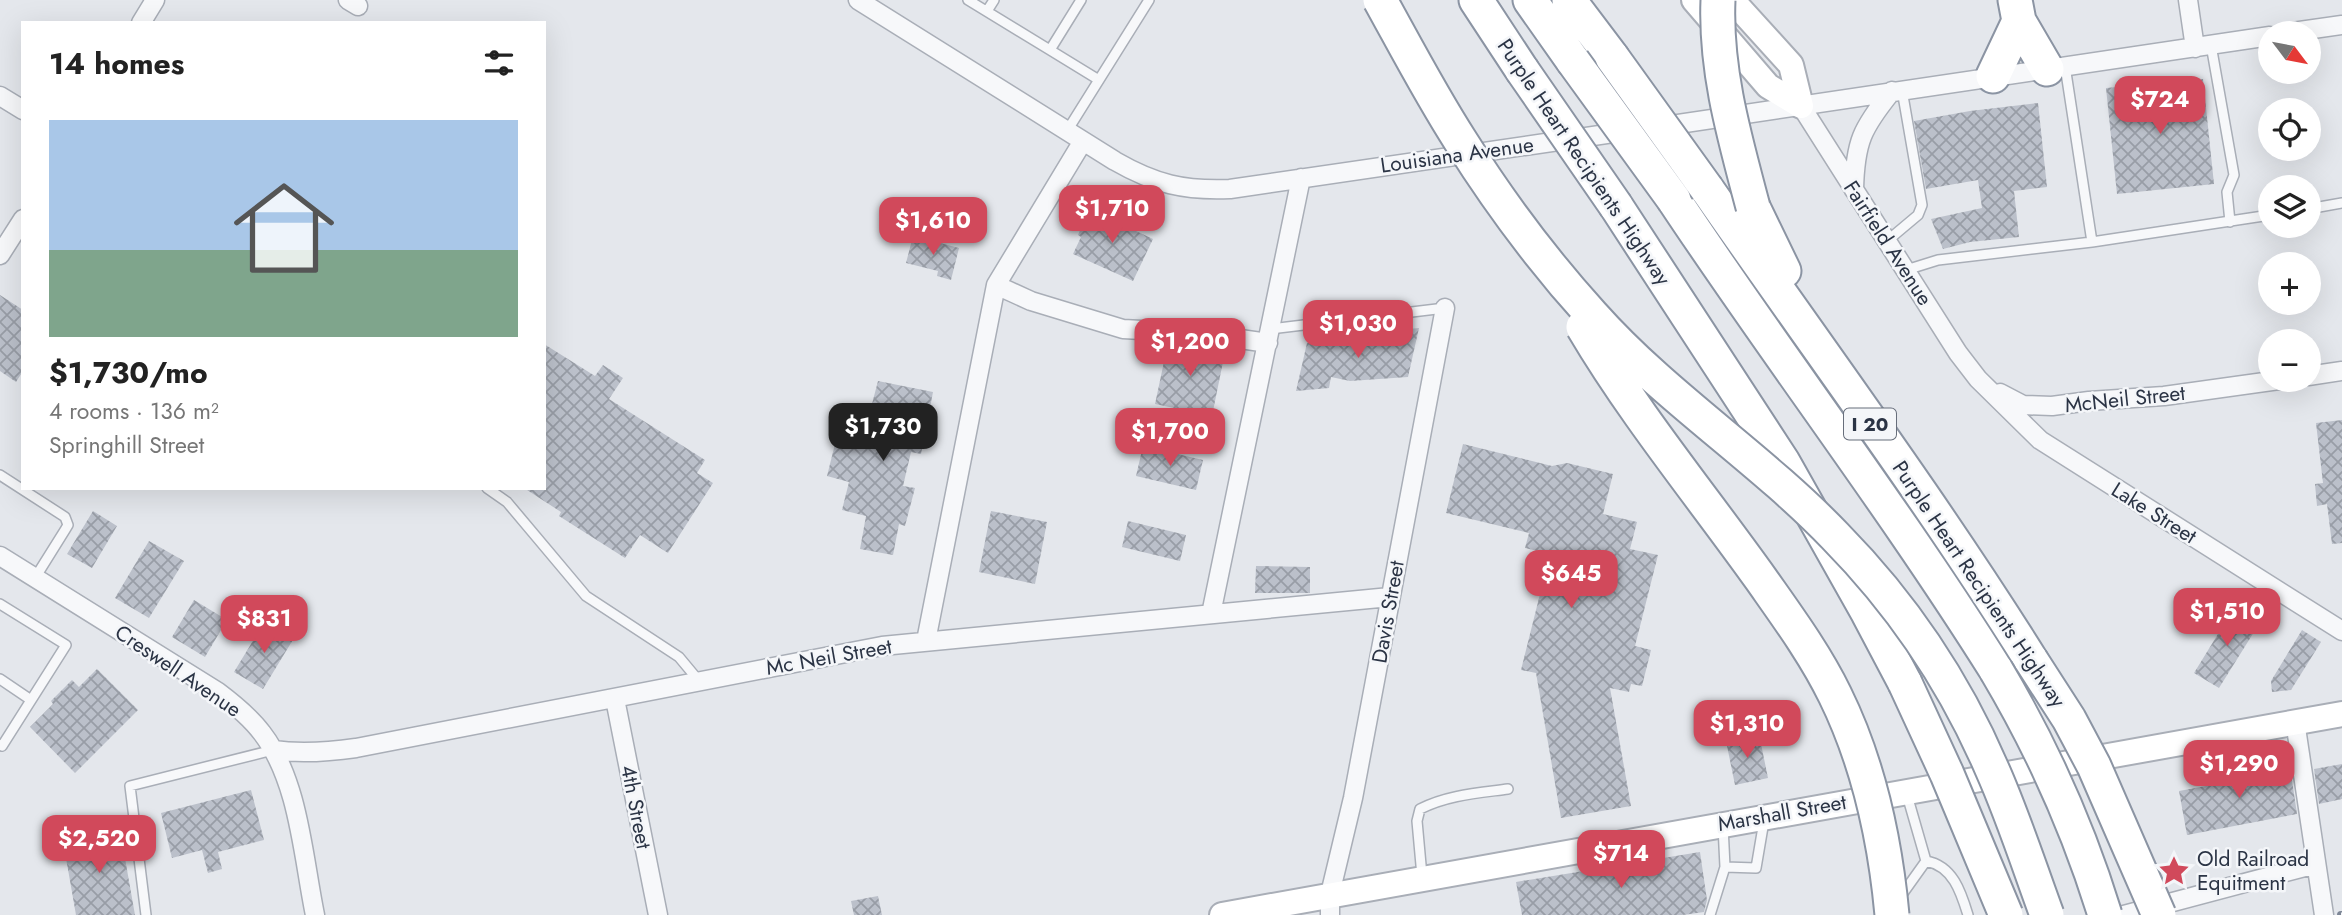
<!DOCTYPE html>
<meta charset="utf-8">
<style>
body{margin:0;font-family:Jost,sans-serif;background:#f2f2f2;color:#222;height:100vh;display:flex;flex-direction:column;font-size:26px;white-space:nowrap}
*{box-sizing:border-box;margin:0}
p{font-size:23px;color:#767676}
.icon{flex:none;width:38px;height:38px;fill:none;stroke:currentColor;stroke-width:2;stroke-linecap:round;stroke-linejoin:round}
.map{position:relative;flex:1;overflow:hidden}
.sheet{position:absolute;left:21px;top:21px;width:525px;height:469px;display:flex;flex-direction:column;background:#fff;border-radius:0px;box-shadow:0 7px 28px #0002}
.sheet>*{flex:none}
.needle{width:46px;rotate:122deg}
.controls{position:absolute;left:2258px;top:21px;display:grid;gap:14px}
.controls a{display:grid;place-items:center;width:63px;height:63px;border-radius:50%;background:#fff;box-shadow:0 7px 28px #0002;font-size:35px}
.price{position:absolute;translate:-50% -60px;padding:0 16px;border-radius:14px;background:#d1495b;color:#fff;font-size:23px;line-height:46px;filter:drop-shadow(0 2px 4px #0008)}
.price::after{content:'';position:absolute;left:50%;top:42px;width:21px;height:16px;margin-left:-10px;background:inherit;clip-path:polygon(0 0,100% 0,50% 100%)}
.price.current{background:#222;color:#fff}
ul{padding:0;list-style:none}
li{display:grid;align-content:center;gap:14px;height:371px;padding:0 28px}
li+li{border-top:2px solid #e0e0e0}
li span{display:grid;place-items:center;height:217px;border-radius:0px;color:#555}
li>.icon{margin-inline-start:auto}
span .icon{width:126px;height:126px;fill:#fffc;stroke-width:1}
li b{font-size:30px}
h2{display:flex;justify-content:space-between;align-items:center;height:84px;padding:0 28px;font-size:30px}
.map>svg:first-child{display:block}
.building{fill:url(#building-cross-hatch)}
.lines{fill:none;stroke-linecap:round;stroke-linejoin:round}
.lane-casing{stroke:#a9aeb7;stroke-width:12}
.street-casing{stroke:#a9aeb7;stroke-width:21}
.secondary-casing{stroke:#a9aeb7;stroke-width:28}
.highway-casing{stroke:#8b94a3;stroke-width:37}
.lane{stroke:#f7f8fa;stroke-width:9}
.street{stroke:#f7f8fa;stroke-width:18}
.secondary{stroke:#fff;stroke-width:24}
.highway{stroke:#fff;stroke-width:33}
.rail-casing{stroke:#7d8696;stroke-width:8}
.rail{stroke:#f4f6f9;stroke-width:5;stroke-dasharray:16;stroke-linecap:butt}
.highway-bridge-casing{stroke:#8b94a3;stroke-width:37;stroke-linecap:butt}
.highway-bridge{stroke:#fff;stroke-width:33}
.labels{text-anchor:middle;stroke-width:5;stroke-linejoin:round;paint-order:stroke}
.shield{fill:#f4f6f9;stroke:#676e7b;stroke-width:2}
.shield-label{font-size:19px;font-weight:bold;fill:#2b3445}
.street-label{font-size:21px;fill:#2b3445;stroke:#f4f6f9}
.poi-label{font-size:21px;fill:#2b3445;stroke:#f4f6f9;text-anchor:start}
</style>
<div class="map">
<svg width="2342" height="915" viewBox="0 0 2342 915">
<defs>
<pattern id="building-cross-hatch" width="8" height="8" patternUnits="userSpaceOnUse" patternTransform="scale(1.75)"><rect width="8" height="8" fill="#bbc0ca"/><path d="M0 0l8 8M0 8l8-8" fill="none" stroke="#989da6"/></pattern>
</defs>
<rect width="100%" height="100%" fill="#e4e7ec"/>
<path class="building" d="M 2203,79 L 2214,184 L 2117,194 L 2106,88 Z
M 2038,103 L 2047,187 L 2014,191 L 2019,237 L 1970,242 L 1943,249 L 1931,219 L 1982,208 L 1978,180 L 1926,189 L 1914,121 L 1970,111 Z
M 1089,209 L 1153,239 L 1133,281 L 1073,254 L 1081,237 L 1078,235 Z
M 913,236 L 959,248 L 951,280 L 937,276 L 938,271 L 906,263 Z
M 0,295 L 23,310 L 23,371 L 16,382 L 0,371 Z
M 1419,328 L 1408,377 L 1350,381 L 1331,377 L 1329,388 L 1296,391 L 1307,343 L 1366,339 L 1385,343 L 1387,331 Z
M 1168,343 L 1188,344 L 1225,352 L 1212,416 L 1155,404 Z
M 544,344 L 595,376 L 603,365 L 623,378 L 609,399 L 705,460 L 697,473 L 713,483 L 668,553 L 640,535 L 625,558 L 559,516 L 561,512 L 524,488 L 544,488 Z
M 878,381 L 933,392 L 921,454 L 911,452 L 903,486 L 915,488 L 905,526 L 899,524 L 893,555 L 860,549 L 866,516 L 842,510 L 849,482 L 827,476 L 836,440 L 861,446 Z
M 2342,420 L 2342,543 L 2332,544 L 2327,504 L 2317,506 L 2315,484 L 2323,483 L 2316,423 Z
M 1463,444 L 1552,466 L 1567,463 L 1613,474 L 1603,514 L 1637,522 L 1630,549 L 1658,555 L 1635,646 L 1651,650 L 1642,686 L 1631,684 L 1629,692 L 1610,688 L 1631,806 L 1561,818 L 1536,673 L 1521,670 L 1550,554 L 1525,548 L 1529,533 L 1446,513 Z
M 1143,446 L 1203,460 L 1196,490 L 1136,476 Z
M 93,511 L 117,526 L 92,568 L 67,554 Z
M 991,511 L 1047,522 L 1035,584 L 979,572 Z
M 1128,521 L 1186,535 L 1180,561 L 1122,547 Z
M 149,541 L 184,561 L 149,618 L 115,598 Z
M 1256,566 L 1310,567 L 1310,593 L 1255,593 Z
M 194,600 L 227,620 L 205,657 L 172,637 Z
M 2234,608 L 2259,624 L 2219,688 L 2194,673 Z
M 265,621 L 294,638 L 263,689 L 234,672 Z
M 2302,630 L 2321,642 L 2291,690 L 2272,692 L 2271,681 Z
M 97,669 L 138,710 L 75,773 L 30,727 L 53,704 L 51,701 L 72,680 L 79,687 Z
M 1759,734 L 1768,778 L 1735,785 L 1726,741 Z
M 2241,763 L 2244,776 L 2290,767 L 2297,814 L 2187,835 L 2179,791 L 2228,782 L 2224,766 Z
M 2342,764 L 2342,799 L 2319,804 L 2314,769 Z
M 251,790 L 264,840 L 218,852 L 222,869 L 208,873 L 202,850 L 172,858 L 161,813 Z
M 120,830 L 135,915 L 76,915 L 63,841 Z
M 1700,852 L 1707,900 L 1704,912 L 1683,915 L 1522,915 L 1516,882 Z
M 878,896 L 882,915 L 854,915 L 851,901 Z"/>
<g class="lines">
<defs>
<path id="lane" d="M 968,0 L 1050,50 L 1081,0
M 987,11 L 994,0
M 2211,45 L 2234,175 L 2227,192 L 2230,222
M 1050,50 L 1099,80
M 2065,66 L 2092,242
M 1067,131 L 1149,0
M 2308,209 L 2342,203
M 1887,241 L 1918,215 L 1922,205 L 1902,90
M 1906,270 L 1938,260 L 2092,242 L 2270,215
M 1270,329 L 1445,308
M 0,475 L 65,517 L 68,525 L 65,530 L 35,578
M 487,488 L 507,502 L 586,596 L 679,657 L 699,681
M 0,604 L 66,645 L 2,746 L 0,745
M 0,679 L 31,700
M 1907,795 L 1926,861
M 1723,826 L 1725,867 L 1756,868 L 1764,821
M 1422,876 L 1417,821 L 1420,809 C 1447,795 1478,793 1508,789
M 1901,896 L 1926,861 C 1953,866 1961,892 1968,915
M 146,915 L 130,786 L 273,750
M 1710,915 L 1725,867"/>
<path id="street" d="M 348,0 L 358,6
M 858,0 L 1115,161 C 1155,184 1184,191 1230,189 L 1627,131
M 2188,0 L 2195,48
M 141,23 L 155,0
M 2285,33 L 2342,25
M 0,96 L 23,110
M 1801,106 L 1958,353 L 1978,379 L 2040,440 L 2342,631
M 1658,127 L 2270,36
M 1854,190 C 1855,142 1862,128 1892,91
M 0,255 L 23,219
M 996,285 L 1031,301 L 1123,329 L 1198,333 L 1268,343
M 2308,376 L 2342,371
M 2000,393 L 2023,405 L 2052,406 L 2089,401 L 2164,396 L 2279,380
M 0,556 L 218,692 C 234,704 250,717 262,733 C 299,781 303,857 315,915
M 1211,614 L 1301,178
M 926,641 L 996,285 L 1083,141
M 615,699 L 658,915
M 2295,721 L 2324,915
M 273,750 C 301,754 328,752 356,748 L 882,646 L 1390,597
M 1330,915 L 1330,894 L 1353,798 L 1445,308
M 2124,915 L 2316,864"/>
<path id="secondary" d="M 1694,0 L 1768,86 L 1801,106
M 1732,0 L 1791,65 L 1801,106
M 1222,915 L 2342,714"/>
<path id="highway" d="M 1476,0 L 1522,70
M 1530,0 L 1573,61
M 1569,0 L 1612,57
M 2015,0 L 2019,21 L 2047,69
M 1993,76 L 2019,21
M 1707,189 C 1816,346 1930,499 2031,660
M 1674,200 C 1779,358 1895,509 1996,670
M 1616,206 L 1783,462 L 1868,613 L 1905,683
M 1753,207 L 1784,271"/>
</defs>
<use href="#lane" class="lane-casing"/>
<use href="#street" class="street-casing"/>
<use href="#secondary" class="secondary-casing"/>
<use href="#highway" class="highway-casing"/>
<use href="#lane" class="lane"/>
<use href="#street" class="street"/>
<use href="#secondary" class="secondary"/>
<use href="#highway" class="highway"/>
<defs>
<path id="rail" d="M 2341,915 L 2342,915"/>
</defs>
<use href="#rail" class="rail-casing"/>
<use href="#rail" class="rail"/>
<defs>
<path id="highway-bridge" d="M 1380,0 C 1406,47 1431,95 1460,140 C 1499,202 1543,261 1592,315 C 1665,397 1759,457 1835,536 C 1901,603 1955,683 1992,769 C 2013,816 2029,866 2047,915
M 1718,0 C 1715,71 1735,139 1753,207
M 1612,57 L 1707,189
M 1573,61 L 1674,200
M 1522,70 L 1616,206
M 1583,327 C 1635,415 1701,495 1761,579 C 1787,616 1815,654 1835,695 C 1869,764 1885,839 1892,915
M 2031,660 L 2069,719 L 2094,766 L 2159,915
M 1996,670 C 2043,749 2078,827 2105,915
M 1905,683 L 1947,774 L 2006,915"/>
</defs>
<use href="#highway-bridge" class="highway-bridge-casing"/>
<use href="#highway-bridge" class="highway-bridge"/>
</g>
<defs>
<symbol id="sight-bare" viewBox="-9 -9 18 18"><path d="M0-6L1.8-2.2L6-1.7L2.9 1.2L3.7 5.4L0 3.3L-3.7 5.4L-2.9 1.2L-6-1.7L-1.8-2.2Z" fill="#d1495b" stroke="#f4f6f9" stroke-width="2.5" paint-order="stroke"/></symbol>
</defs>
<g fill-rule="evenodd">
<use href="#sight-bare" x="2152" y="849" width="44" height="44"/>
</g>
<g class="labels">
<rect class="shield" x="1844" y="408.5" width="52" height="31" rx="5"/>
<g class="shield-label">
<text x="1870" y="431">I 20</text>
</g>
<g class="street-label">
<text transform="translate(1457 155) rotate(-8)" y="7">Louisiana Avenue</text>
<text transform="translate(1584 162) rotate(56)" y="7">Purple Heart Recipients Highway</text>
<text transform="translate(1888 243) rotate(57)" y="7">Fairfield Avenue</text>
<text transform="translate(2125 399) rotate(-6)" y="7">McNeil Street</text>
<text transform="translate(2154 513) rotate(32)" y="7">Lake Street</text>
<text transform="translate(1979 584) rotate(56)" y="7">Purple Heart Recipients Highway</text>
<text transform="translate(1388 612) rotate(-80)" y="7">Davis Street</text>
<text transform="translate(829 657) rotate(-10)" y="7">Mc Neil Street</text>
<text transform="translate(178 671) rotate(34)" y="7">Creswell Avenue</text>
<text transform="translate(636 807) rotate(79)" y="7">4th Street</text>
<text transform="translate(1782 813) rotate(-10)" y="7">Marshall Street</text>
</g>
<g class="poi-label">
<text x="2197" y="866">Old Railroad<tspan x="2197" dy="24">Equitment</tspan></text>
</g>
</g>
</svg>
<div class="controls">
<a><svg class="needle" viewBox="-14 -14 28 28"><path d="M0-13l5 13h-10z" fill="#e53935"/><path d="M0 13l5-13h-10z" fill="#767676"/></svg></a>
<a><svg class="icon" aria-label="locate" viewBox="0 0 24 24"><circle cx="12" cy="12" r="6"/><path d="M12 2v4M12 18v4M2 12h4M18 12h4"/></svg></a>
<a><svg class="icon" aria-label="layers" viewBox="0 0 24 24"><path d="M12 4l9 5-9 5-9-5zM3 14l9 5 9-5"/></svg></a>
<a>+</a>
<a>−</a>
</div>
<b class="price" style="left:2160px;top:136px">$724</b>
<b class="price" style="left:1112px;top:245px">$1,710</b>
<b class="price" style="left:933px;top:257px">$1,610</b>
<b class="price" style="left:1358px;top:360px">$1,030</b>
<b class="price" style="left:1190px;top:378px">$1,200</b>
<b class="price current" style="left:883px;top:463px">$1,730</b>
<b class="price" style="left:1170px;top:468px">$1,700</b>
<b class="price" style="left:1571px;top:610px">$645</b>
<b class="price" style="left:2227px;top:648px">$1,510</b>
<b class="price" style="left:264px;top:655px">$831</b>
<b class="price" style="left:1747px;top:760px">$1,310</b>
<b class="price" style="left:2239px;top:800px">$1,290</b>
<b class="price" style="left:99px;top:875px">$2,520</b>
<b class="price" style="left:1621px;top:890px">$714</b>
<section class="sheet">
<h2>14 homes<svg class="icon" aria-label="filters" viewBox="0 0 24 24"><path d="M4 7h16M4 17h16"/><circle cx="9" cy="7" r="2"/><circle cx="15" cy="17" r="2"/></svg></h2>
<ul>
<li><span style="background:linear-gradient(#a9c7e8 60%,#7fa58c 0)"><svg class="icon" aria-label="home" viewBox="0 0 24 24"><path d="M3 11l9-7 9 7M6 9v11h12V9"/></svg></span><div><b>$1,730/mo</b><p>4 rooms · 136 m²</p><p>Springhill Street</p></div></li>
</ul>
</section>
</div>
